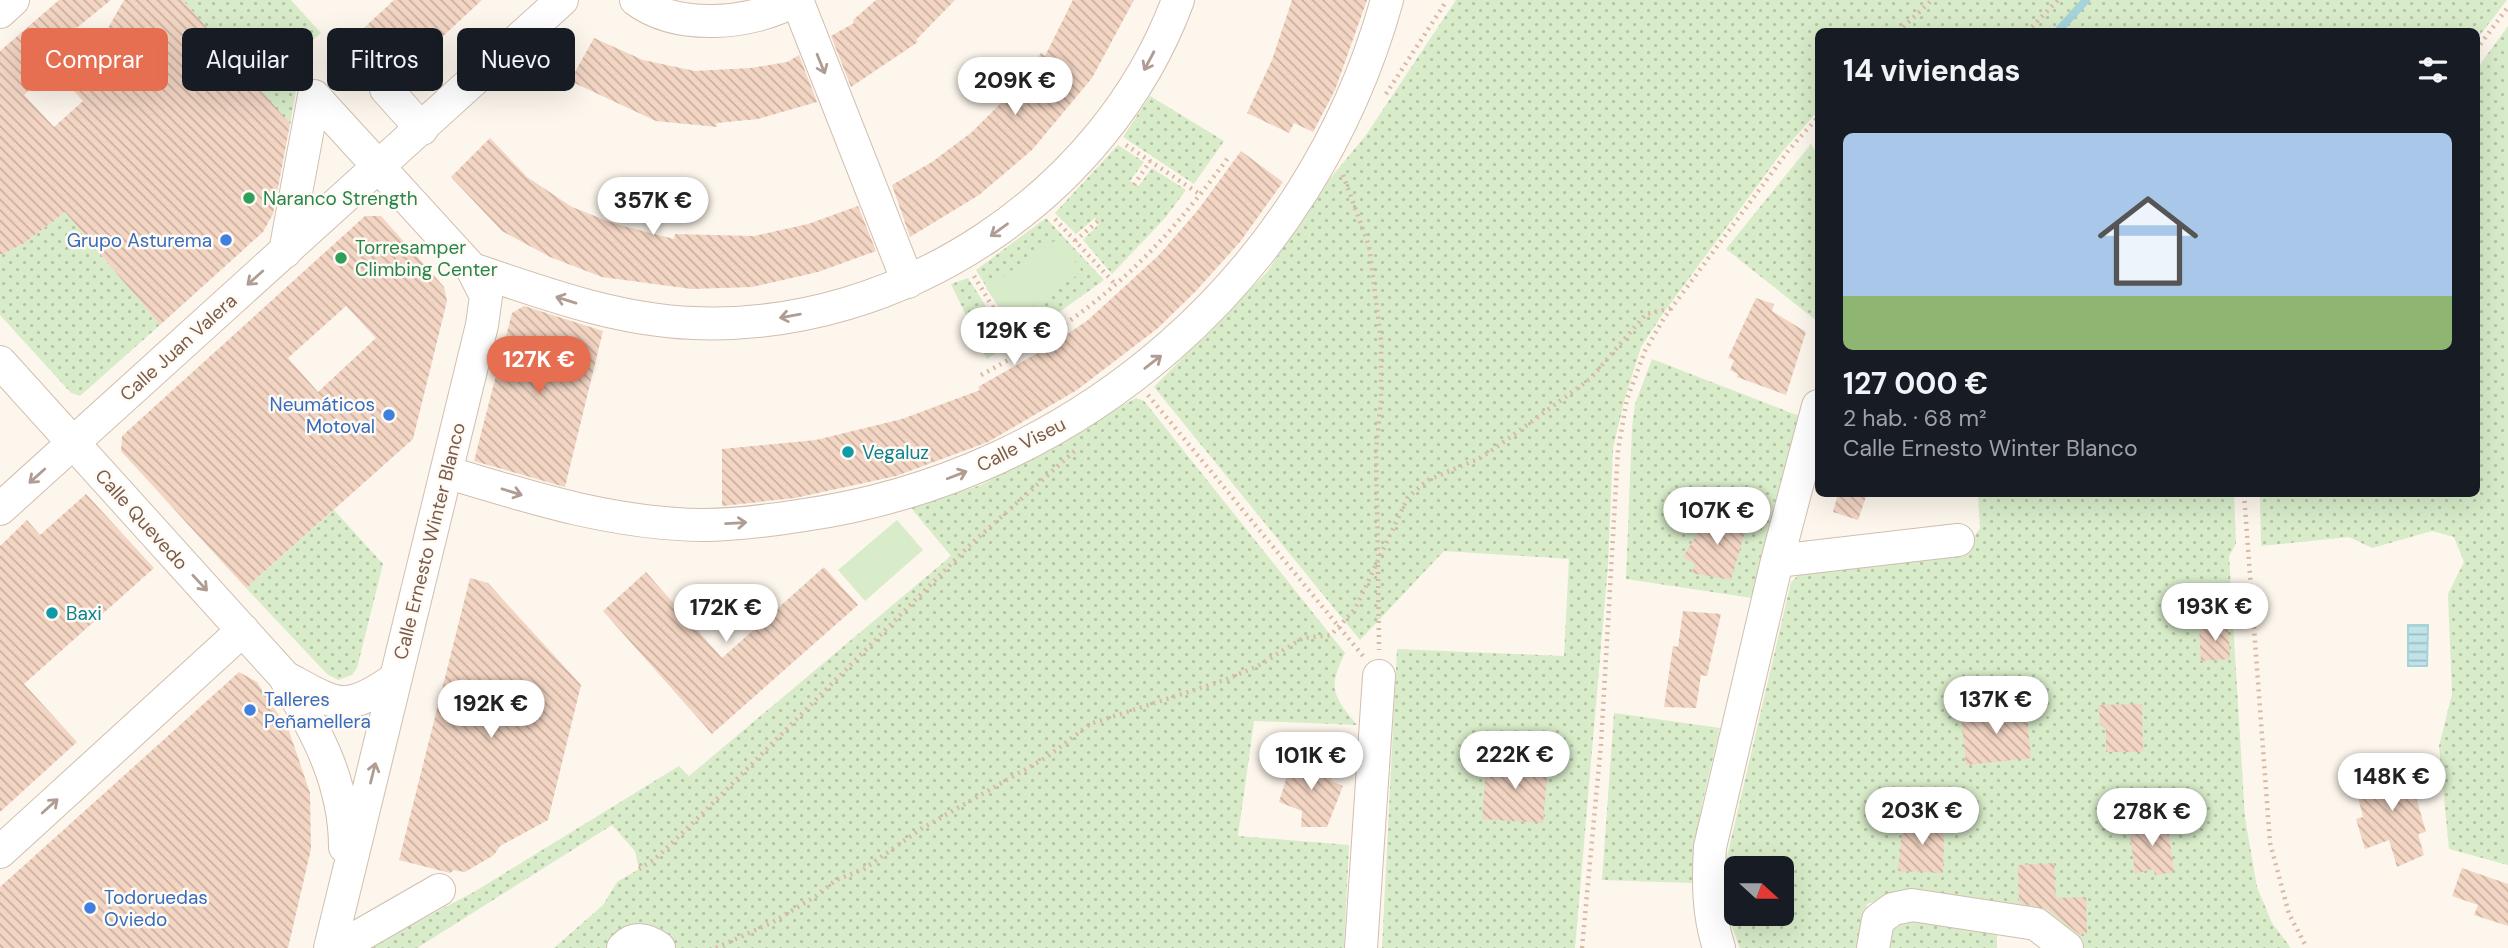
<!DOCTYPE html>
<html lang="es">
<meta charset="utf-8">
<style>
body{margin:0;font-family:"DM Sans",sans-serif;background:#242831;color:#f1f3f6;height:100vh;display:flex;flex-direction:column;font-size:26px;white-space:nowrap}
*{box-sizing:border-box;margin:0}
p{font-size:23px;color:#9ea1a6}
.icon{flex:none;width:38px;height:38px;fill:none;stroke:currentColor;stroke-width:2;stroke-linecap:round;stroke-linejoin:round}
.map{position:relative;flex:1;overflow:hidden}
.details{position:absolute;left:1815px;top:28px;width:665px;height:469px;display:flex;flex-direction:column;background:#171b24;border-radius:10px;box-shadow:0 7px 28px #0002}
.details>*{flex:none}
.banner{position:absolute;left:21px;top:28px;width:665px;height:63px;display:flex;gap:14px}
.needle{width:46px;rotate:111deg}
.tools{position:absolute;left:1724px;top:856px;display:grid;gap:14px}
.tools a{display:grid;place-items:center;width:70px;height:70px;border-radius:10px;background:#171b24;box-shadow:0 7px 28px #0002;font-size:35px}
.price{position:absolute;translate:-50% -60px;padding:0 16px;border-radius:24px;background:#fff;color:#222;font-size:23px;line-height:46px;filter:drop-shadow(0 2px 4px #0008)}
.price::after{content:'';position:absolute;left:50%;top:42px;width:21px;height:16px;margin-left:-10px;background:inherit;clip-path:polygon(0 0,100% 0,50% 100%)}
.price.on{background:#e76f51;color:#fff}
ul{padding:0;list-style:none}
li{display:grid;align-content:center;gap:14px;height:371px;padding:0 28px}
li span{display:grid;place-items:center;height:217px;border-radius:10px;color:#555}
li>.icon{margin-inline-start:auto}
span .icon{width:126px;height:126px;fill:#fffc;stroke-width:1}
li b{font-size:30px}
h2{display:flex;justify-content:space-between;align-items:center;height:84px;padding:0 28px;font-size:30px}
.pill{padding:0 24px;border-radius:10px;background:#171b24;box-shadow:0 7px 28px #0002;font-size:24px;line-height:63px}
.pill.on{background:#e76f51;color:#fff}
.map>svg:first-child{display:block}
.green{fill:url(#green-dots);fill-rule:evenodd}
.pitch{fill:#d8ecc9}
.water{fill:url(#water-rules);stroke:#a5d3da;stroke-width:2}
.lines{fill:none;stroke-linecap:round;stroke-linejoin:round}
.stream{stroke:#a5d3da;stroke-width:8}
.building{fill:url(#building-back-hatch);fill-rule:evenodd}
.minor-casing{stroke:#d1beb0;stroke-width:34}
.path{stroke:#d9b8a5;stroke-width:4.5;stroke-dasharray:2 5;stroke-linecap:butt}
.minor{stroke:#fff;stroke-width:32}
.oneway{stroke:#af9d94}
.leisure-dot{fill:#2e9e5b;stroke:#fffaf3;stroke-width:2.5}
.shop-dot{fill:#3f7fe0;stroke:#fffaf3;stroke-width:2.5}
.culture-dot{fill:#0f9aa8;stroke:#fffaf3;stroke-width:2.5}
.labels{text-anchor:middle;stroke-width:5;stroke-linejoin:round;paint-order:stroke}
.leisure-label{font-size:19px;fill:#27864d;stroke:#fffaf3;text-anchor:start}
.shop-label{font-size:19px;fill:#366cbe;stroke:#fffaf3;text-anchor:end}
.street-label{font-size:19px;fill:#7a5c4d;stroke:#fffaf3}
.culture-label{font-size:19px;fill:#0d838f;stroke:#fffaf3;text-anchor:start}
</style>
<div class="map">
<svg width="2508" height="948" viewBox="0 0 2508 948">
<defs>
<pattern id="green-dots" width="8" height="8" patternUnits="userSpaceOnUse" patternTransform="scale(1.75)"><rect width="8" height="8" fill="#d8ecc9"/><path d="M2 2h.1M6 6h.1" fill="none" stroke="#b4c2a5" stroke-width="1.8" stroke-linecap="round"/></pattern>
<pattern id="water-rules" width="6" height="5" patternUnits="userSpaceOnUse" patternTransform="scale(1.75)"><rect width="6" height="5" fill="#bfe3e8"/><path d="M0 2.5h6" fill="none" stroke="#a0bbbe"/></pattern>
<pattern id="building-back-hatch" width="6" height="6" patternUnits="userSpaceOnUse" patternTransform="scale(1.75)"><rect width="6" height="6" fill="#f3d5c3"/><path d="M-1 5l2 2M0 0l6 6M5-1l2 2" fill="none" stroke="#cab0a1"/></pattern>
</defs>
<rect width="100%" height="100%" fill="#fdf6ec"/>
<path class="green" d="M 183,0 L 291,0 L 321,33 L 303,49 L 290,125 Z
M 1456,0 L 2507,0 L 2476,40 L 2476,32 L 1818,32 L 1818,111 L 1782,152 L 1662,315 L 1641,347 L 1625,398 L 1613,448 L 1608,565 L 1575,948 L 1382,948 L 1397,649 L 1564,656 L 1569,559 L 1444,551 L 1360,640 L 1154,387 L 1268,271 L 1320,191 L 1366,135 Z
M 2508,26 L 2508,865 L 2449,849 L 2439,746 L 2452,694 L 2448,594 L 2464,562 L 2454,537 L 2432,531 L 2372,548 L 2349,537 L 2261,546 L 2260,494 L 2476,494 L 2476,70 Z
M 1150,96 L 1224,141 L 1194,184 L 1123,137 Z
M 1811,144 L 1818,155 L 1818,322 L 1726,249 Z
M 1118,145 L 1144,162 L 1130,181 L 1138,187 L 1152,168 L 1186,190 L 1165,218 L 1112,274 L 1083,240 L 1100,223 L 1095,218 L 1076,234 L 1055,213 Z
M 65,212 L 160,325 L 80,396 L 71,393 L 0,315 L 0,255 L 23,244 Z
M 1046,218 L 1104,280 L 1019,341 L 976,270 Z
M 968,278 L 1010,344 L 987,359 L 951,284 Z
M 1652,359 L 1802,417 L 1752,598 L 1626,579 L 1632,428 L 1635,404 Z
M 1136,398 L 1144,401 L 1345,653 C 1328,688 1332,695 1357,725 L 1254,721 L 1238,836 L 1349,845 L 1344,948 L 673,948 L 638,926 L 621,929 L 610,948 L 554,948 L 603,905 L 617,882 L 639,869 L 635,851 L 612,825 L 417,948 L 367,948 L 474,892 L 679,766 L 689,776 L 951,556 L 911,508 L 981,485 Z
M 1978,494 L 2234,494 L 2236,544 L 2229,556 L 2245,818 L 2257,887 L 2272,923 L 2291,948 L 2073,948 L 1895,896 L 1867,904 L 1864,933 L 1867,948 L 1740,948 L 1727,914 L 1726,861 L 1791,582 L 1802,572 L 1966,548 L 1980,528 ZM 1736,868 L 1782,868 L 1782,914 L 1736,914 Z
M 334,510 L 383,564 L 357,668 L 352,675 L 338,680 L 327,674 L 246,588 Z
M 1614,713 L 1720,728 L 1702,804 L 1692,883 L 1602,880 Z
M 1909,916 L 1997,931 L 1997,948 L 1885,948 L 1889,930 Z"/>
<path class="pitch" d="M 1059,238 L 1082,272 L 1009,322 L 986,288 Z
M 897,520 L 923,550 L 865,601 L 838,570 Z"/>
<path class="water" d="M 2408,625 L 2428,625 L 2427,666 L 2408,666 Z"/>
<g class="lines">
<path class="stream" d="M 2057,32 L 2086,0"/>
</g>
<path class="building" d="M 59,0 L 111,0 L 37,60 L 47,73 L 24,95 L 54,127 L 83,101 L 73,90 L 124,0 L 183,0 L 290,124 L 273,214 L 263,232 L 160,325 L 65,212 L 23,244 L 0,255 L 0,51 Z
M 394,0 L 482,0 L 399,77 L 391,71 L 382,71 L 373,76 L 368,84 L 338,52 Z
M 876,0 L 955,0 L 916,40 L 918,42 L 851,87 L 831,36 L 854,23 L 853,20 Z
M 1073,0 L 1134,0 L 1092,78 L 1032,150 L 979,195 L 910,237 L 892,185 L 932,162 L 972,132 L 1020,84 L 1041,53 L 1045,56 Z
M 1292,0 L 1367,0 L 1335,90 L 1313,132 L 1294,123 L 1289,133 L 1247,113 L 1272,60 Z
M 594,38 L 643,60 L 695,71 L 751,68 L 787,62 L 799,55 L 817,102 L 758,119 L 716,123 L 717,127 L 656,121 L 570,81 Z
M 490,138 L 527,177 L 572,207 L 615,224 L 674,239 L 675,234 L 754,236 L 808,224 L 858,206 L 876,251 L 818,272 L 752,287 L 692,289 L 602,277 L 550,257 L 502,231 L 451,177 Z
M 1241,151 L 1283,182 L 1240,242 L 1196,291 L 1158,328 L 1077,390 L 988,442 L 896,476 L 795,498 L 722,506 L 722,449 L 816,440 L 902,419 L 980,390 L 978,387 L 1050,346 L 1088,320 L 1159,255 L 1198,210 Z
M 365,216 L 381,216 L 444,287 L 447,301 L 413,439 L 246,588 L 121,451 L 122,436 ZM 346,306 L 376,338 L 318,392 L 288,358 Z
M 1756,298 L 1774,304 L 1772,311 L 1806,332 L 1786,395 L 1737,377 L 1738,374 L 1730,370 L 1734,360 L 1728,358 Z
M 524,306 L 603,331 L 565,487 L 474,461 L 512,313 Z
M 86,494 L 154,568 L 24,684 L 77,742 L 0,812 L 0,546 L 27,520 L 40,535 Z
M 1838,494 L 1867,494 L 1858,520 L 1833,512 Z
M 1709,514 L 1748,521 L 1731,580 L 1692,573 L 1695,564 L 1683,557 Z
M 824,567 L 858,605 L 712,734 L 603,611 L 646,572 L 722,658 Z
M 470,578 L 488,583 L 581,685 L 548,820 L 500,846 L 494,855 L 465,872 L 454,870 L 450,873 L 399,860 Z
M 1683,611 L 1721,614 L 1707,676 L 1701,675 L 1696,708 L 1664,707 L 1673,646 L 1678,647 Z
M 2228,625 L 2230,659 L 2201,661 L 2199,627 Z
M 239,672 L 257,682 L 289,731 L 310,793 L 311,849 L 288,948 L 0,948 L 0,887 Z
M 2142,704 L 2143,752 L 2106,752 L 2106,729 L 2100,724 L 2099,705 Z
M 2026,708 L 2031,758 L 1966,765 L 1961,715 Z
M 1302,753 L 1323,761 L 1321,768 L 1334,773 L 1331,781 L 1343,786 L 1327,827 L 1301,827 L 1302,811 L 1279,802 L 1292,760 L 1299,762 Z
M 1487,758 L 1548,765 L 1543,823 L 1482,819 Z
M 2406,762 L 2426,832 L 2418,834 L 2424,855 L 2397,867 L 2389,840 L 2365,849 L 2356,819 L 2363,817 L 2358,797 L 2366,795 L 2360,775 Z
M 1944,821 L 1943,873 L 1898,871 L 1903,822 Z
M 2167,821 L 2174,872 L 2155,875 L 2153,869 L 2135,874 L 2129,826 Z
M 2054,863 L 2056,898 L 2086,897 L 2087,934 L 2079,934 L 2047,909 L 2019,903 L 2018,865 Z
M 2462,868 L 2508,884 L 2508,926 L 2474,915 L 2478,905 L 2452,896 Z"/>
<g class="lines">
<defs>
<path id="minor" d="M 636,0 C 678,31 752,25 795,0
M 797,0 L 908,282
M 0,12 L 13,0
M 386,89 L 422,129
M 285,252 L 314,96 L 472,269 L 486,296 L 482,325 L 330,948
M 472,269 C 544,293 616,320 693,323 C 900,332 1106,195 1178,0
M 0,362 L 284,676 C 316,731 345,782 345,847
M 446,472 C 531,498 614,524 703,525 C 735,525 766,521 798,516 C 1080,477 1311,274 1387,0
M 0,509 L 562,0
M 1777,561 L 1958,540
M 285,677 C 337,705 344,715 396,678
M 0,852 L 243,630
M 338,948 L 439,890
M 623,948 C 634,936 647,939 659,948
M 1361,948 L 1379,676
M 1719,948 C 1708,914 1708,882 1710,847 L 1777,561 L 1818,406
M 1873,948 L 1878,920 L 1893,909 L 1912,905 L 2036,924 L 2067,948"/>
</defs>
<use href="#minor" class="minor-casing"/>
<path class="path" d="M 1898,32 L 1932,0
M 2027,32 L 2058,0
M 2476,50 L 2508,7
M 303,71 L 306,51
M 1386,94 L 1447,0
M 1126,145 L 1201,195
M 1343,175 L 1369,246 L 1381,340 L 1381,401 L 1376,451 L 1378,556
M 1134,185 L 1150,161
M 1055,219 L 1116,285
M 1075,241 L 1098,221
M 974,276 L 1021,354
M 981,375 C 1093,315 1155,258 1230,155
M 1148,395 L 1363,656
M 2244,494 L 2270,843 L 2289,914 L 2307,948
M 1378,565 L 1379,650
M 639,869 L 654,860 L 700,816 L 970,545 L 1078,448
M 716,948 L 773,922 L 816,896 L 836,880 L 864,869 L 921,829 L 1047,757 L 1090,724 L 1225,680 L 1258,666 L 1303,638 L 1331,635 L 1355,609 L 1408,497 L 1428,480 L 1478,459 L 1494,449 L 1590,379 L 1646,314 L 1672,308
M 1582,948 L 1601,744 L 1618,450 L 1627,399 L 1645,351 L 1664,318 L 1788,151 L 1818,117"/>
<use href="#minor" class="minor"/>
</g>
<defs><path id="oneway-shaft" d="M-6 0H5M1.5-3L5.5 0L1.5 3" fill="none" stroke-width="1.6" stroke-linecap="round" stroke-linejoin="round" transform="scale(1.75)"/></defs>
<g class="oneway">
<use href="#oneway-shaft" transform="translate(1149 61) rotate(118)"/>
<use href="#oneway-shaft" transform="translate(821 64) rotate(68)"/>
<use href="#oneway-shaft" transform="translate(999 230) rotate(144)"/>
<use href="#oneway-shaft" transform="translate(255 278) rotate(138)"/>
<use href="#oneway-shaft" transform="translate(566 300) rotate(-163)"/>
<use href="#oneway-shaft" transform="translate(790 316) rotate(170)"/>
<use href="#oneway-shaft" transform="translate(1153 362) rotate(-38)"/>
<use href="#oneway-shaft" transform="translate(957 475) rotate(-21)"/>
<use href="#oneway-shaft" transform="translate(37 476) rotate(138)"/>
<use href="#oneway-shaft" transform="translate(512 492) rotate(17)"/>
<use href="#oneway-shaft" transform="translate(736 523) rotate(-3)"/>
<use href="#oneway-shaft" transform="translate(200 583) rotate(47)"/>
<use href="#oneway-shaft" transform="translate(373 773) rotate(-76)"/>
<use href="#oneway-shaft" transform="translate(50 806) rotate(-42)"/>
</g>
<g class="leisure-dot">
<circle cx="249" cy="198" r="7"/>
<circle cx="341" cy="258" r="7"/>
</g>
<g class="shop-dot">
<circle cx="226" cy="240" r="7"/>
<circle cx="389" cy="415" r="7"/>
<circle cx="250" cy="710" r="7"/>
<circle cx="90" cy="908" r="7"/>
</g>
<g class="culture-dot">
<circle cx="848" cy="452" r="7"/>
<circle cx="52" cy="613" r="7"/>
</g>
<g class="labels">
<g class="leisure-label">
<text x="263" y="205">Naranco Strength</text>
<text x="355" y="254">Torresamper<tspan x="355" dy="22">Climbing Center</tspan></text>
</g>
<g class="shop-label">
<text x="212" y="247">Grupo Asturema</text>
<text x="375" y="411">Neumáticos<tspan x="375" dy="22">Motoval</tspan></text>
<text x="264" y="706" text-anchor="start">Talleres<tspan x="264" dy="22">Peñamellera</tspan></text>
<text x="104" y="904" text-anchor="start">Todoruedas<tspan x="104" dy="22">Oviedo</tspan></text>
</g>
<g class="street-label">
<text transform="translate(178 347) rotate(-42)" y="7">Calle Juan Valera</text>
<text transform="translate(1021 444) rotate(-27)" y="7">Calle Viseu</text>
<text transform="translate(142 519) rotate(48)" y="7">Calle Quevedo</text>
<text transform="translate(429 541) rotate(-76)" y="7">Calle Ernesto Winter Blanco</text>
</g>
<g class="culture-label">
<text x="862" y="459">Vegaluz</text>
<text x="66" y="620">Baxi</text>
</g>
</g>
</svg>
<div class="tools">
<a><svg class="needle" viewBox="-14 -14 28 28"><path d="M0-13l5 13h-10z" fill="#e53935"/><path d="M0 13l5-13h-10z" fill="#9ea1a6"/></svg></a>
</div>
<b class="price" style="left:1015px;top:117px">209K €</b>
<b class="price" style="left:653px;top:237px">357K €</b>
<b class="price" style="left:1014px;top:367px">129K €</b>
<b class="price on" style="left:539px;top:396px">127K €</b>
<b class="price" style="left:1717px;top:547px">107K €</b>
<b class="price" style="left:2215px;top:643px">193K €</b>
<b class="price" style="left:726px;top:644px">172K €</b>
<b class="price" style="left:1996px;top:736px">137K €</b>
<b class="price" style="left:491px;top:740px">192K €</b>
<b class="price" style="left:1515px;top:791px">222K €</b>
<b class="price" style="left:1311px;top:792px">101K €</b>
<b class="price" style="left:2392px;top:813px">148K €</b>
<b class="price" style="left:1922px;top:847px">203K €</b>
<b class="price" style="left:2152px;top:848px">278K €</b>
<div class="banner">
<a class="pill on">Comprar</a>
<a class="pill">Alquilar</a>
<a class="pill">Filtros</a>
<a class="pill">Nuevo</a>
</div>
<section class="details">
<h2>14 viviendas<svg class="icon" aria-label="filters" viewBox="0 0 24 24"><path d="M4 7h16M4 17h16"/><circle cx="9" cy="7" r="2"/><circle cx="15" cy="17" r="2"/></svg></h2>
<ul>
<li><span style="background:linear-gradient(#a9c7e8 75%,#8fb573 0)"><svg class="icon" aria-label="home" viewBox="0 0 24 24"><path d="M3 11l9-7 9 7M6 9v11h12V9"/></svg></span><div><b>127 000 €</b><p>2 hab. · 68 m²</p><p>Calle Ernesto Winter Blanco</p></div></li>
</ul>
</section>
</div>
